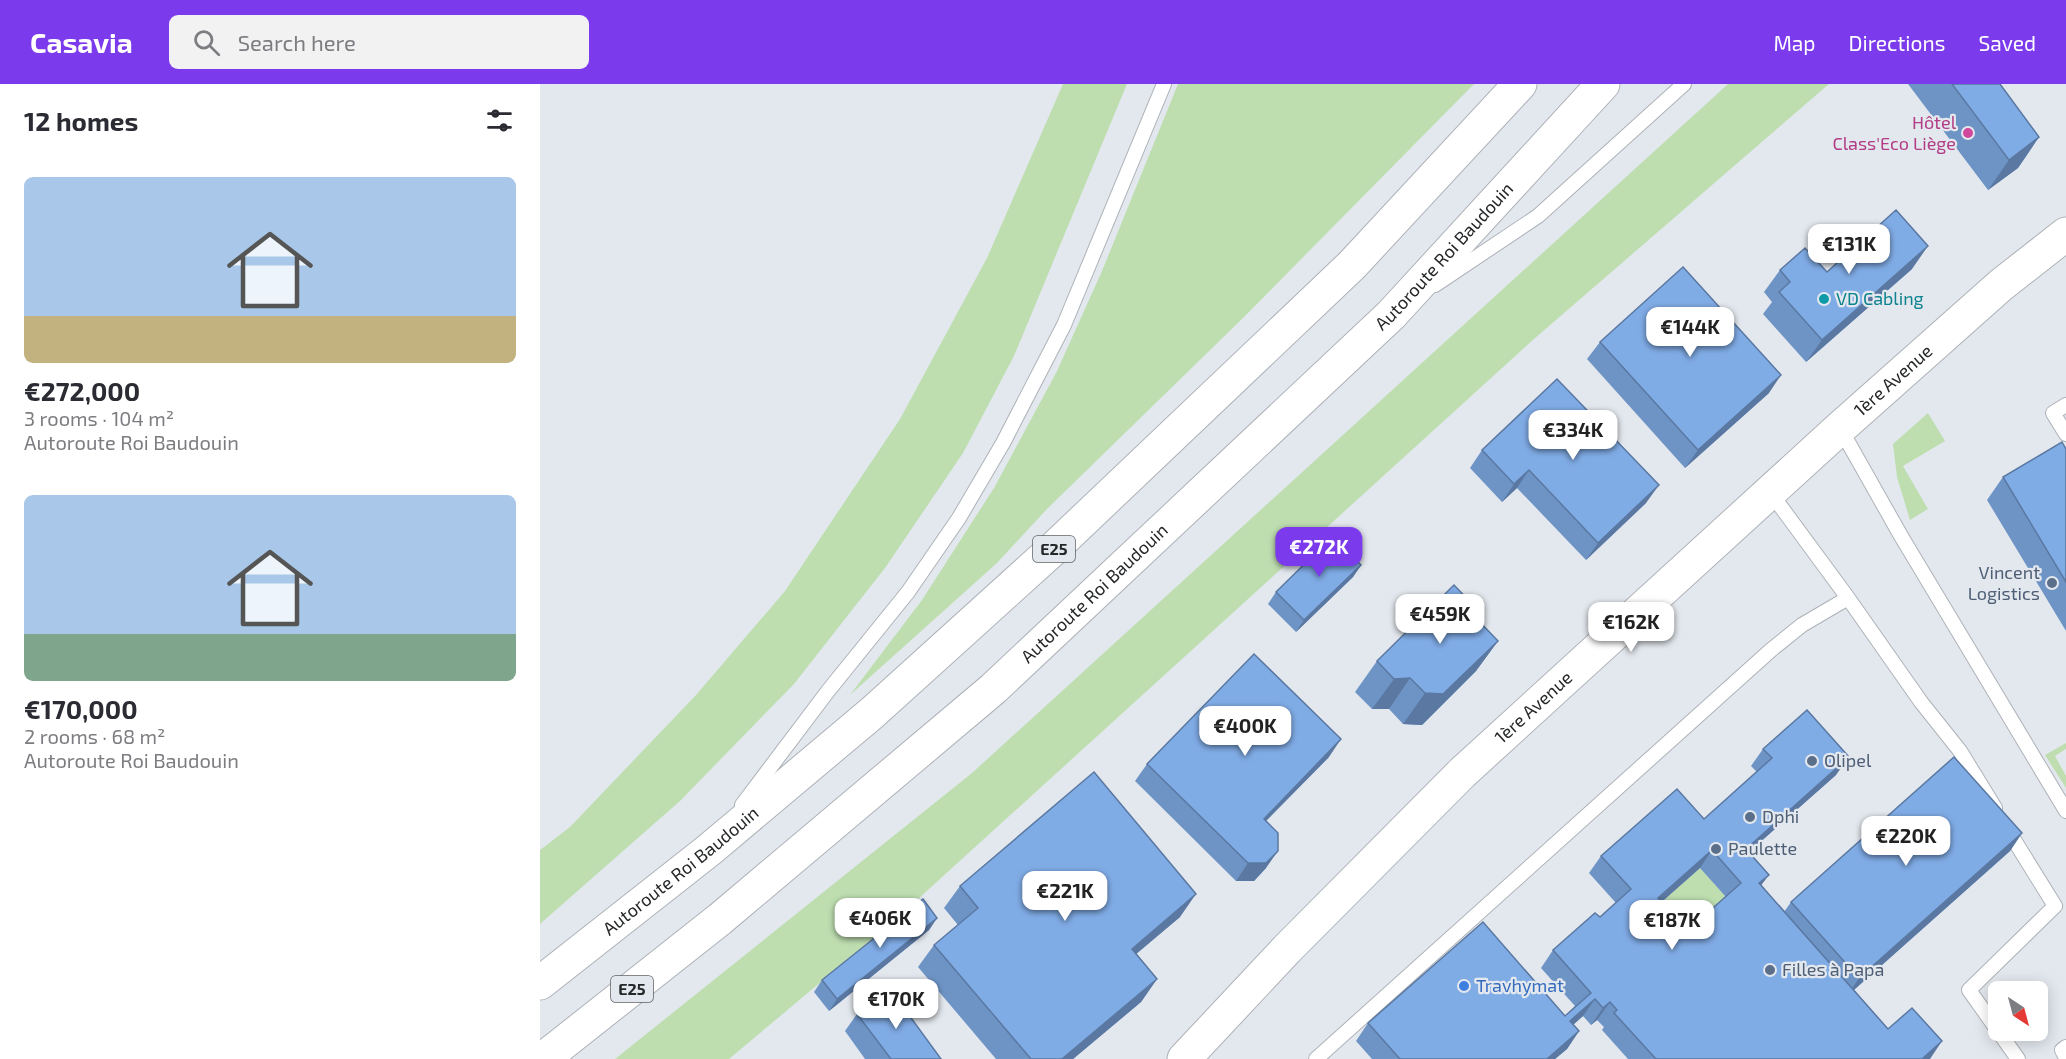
<!DOCTYPE html>
<meta charset="utf-8">
<style>
body{margin:0;font-family:"Exo 2",sans-serif;background:#f2f2f3;color:#2b2b33;height:100vh;display:flex;flex-direction:column;font-size:22px;white-space:nowrap}
*{box-sizing:border-box;margin:0}
p{font-size:20px;color:#7c7c81}
.icon{flex:none;width:33px;height:33px;fill:none;stroke:currentColor;stroke-width:2;stroke-linecap:round;stroke-linejoin:round}
.map{position:relative;flex:1;overflow:hidden}
.drawer{display:flex;flex-direction:column;background:#fff;width:540px}
.drawer>*{flex:none}
.needle{width:39px;rotate:144deg}
.tools{position:absolute;left:1448px;top:897px;display:grid;gap:12px}
.tools a{display:grid;place-items:center;width:60px;height:60px;border-radius:9px;background:#fff;box-shadow:0 3px 15px #0003;font-size:30px}
.price{position:absolute;translate:-50% -51px;padding:0 14px;border-radius:12px;background:#fff;color:#222;font-size:20px;line-height:39px;filter:drop-shadow(0 2px 3px #0008)}
.price::after{content:'';position:absolute;left:50%;top:36px;width:18px;height:14px;margin-left:-9px;background:inherit;clip-path:polygon(0 0,100% 0,50% 100%)}
.price.active{background:#7c3aed;color:#fff}
ul{padding:0;list-style:none}
li{display:grid;align-content:center;gap:12px;height:318px;padding:0 24px}
li span{display:grid;place-items:center;height:186px;border-radius:9px;color:#555}
li>.icon{margin-inline-start:auto}
span .icon{width:108px;height:108px;fill:#fffc;stroke-width:1}
li b{font-size:26px}
h2{display:flex;justify-content:space-between;align-items:center;height:72px;padding:0 24px;font-size:26px}
header{display:flex;align-items:center;gap:36px;box-sizing:border-box;height:84px;padding:0 30px;background:#7c3aed;color:#fff}
header strong{font-size:28px}
nav{display:flex;gap:33px;margin-inline-start:auto;font-size:21px}
.search{width:420px;height:54px;background:#f2f2f3;display:flex;align-items:center;gap:15px;box-sizing:border-box;padding:0 21px;border-radius:9px;color:#7c7c81;font-size:22px}
main{display:flex;flex:1;min-height:0}
.map>svg:first-child{display:block}
.green{fill:#bedeb0}
.lines{fill:none;stroke-linecap:round;stroke-linejoin:round}
.service-casing{stroke:#adb2b8;stroke-width:16}
.tertiary-casing{stroke:#adb2b8;stroke-width:35}
.motorway-casing{stroke:#adb2b8;stroke-width:35}
.service{stroke:#fff;stroke-width:14}
.tertiary{stroke:#fff;stroke-width:33}
.motorway{stroke:#fff;stroke-width:33}
.wall{fill:#6e94c6;fill-rule:evenodd}
.shaded-wall{fill:#5a78a1}
.building{fill:#80ace6;stroke:#5a78a1;stroke-width:1.5;fill-rule:evenodd}
.hotel-dot{fill:#d1479c;stroke:#e3e8ee;stroke-width:2}
.culture-dot{fill:#0f9aa8;stroke:#e3e8ee;stroke-width:2}
.service-dot{fill:#5c6f8a;stroke:#e3e8ee;stroke-width:2}
.shop-dot{fill:#3f7fe0;stroke:#e3e8ee;stroke-width:2}
.labels{text-anchor:middle;stroke-width:4.5;stroke-linejoin:round;paint-order:stroke}
.shield{fill:#e3e8ee;stroke:#5e6164;stroke-width:1.5}
.shield-label{font-size:16px;font-weight:bold;fill:#252729}
.hotel-label{font-size:18px;fill:#b23c85;stroke:#e3e8ee;text-anchor:end}
.street-label{font-size:18px;fill:#252729;stroke:#e3e8ee}
.culture-label{font-size:18px;fill:#0d838f;stroke:#e3e8ee;text-anchor:start}
.service-label{font-size:18px;fill:#4e5e75;stroke:#e3e8ee;text-anchor:start}
.shop-label{font-size:18px;fill:#366cbe;stroke:#e3e8ee;text-anchor:start}
</style>
<header>
<strong>Casavia</strong>
<div class="search"><svg class="icon" aria-label="search" viewBox="0 0 24 24"><circle cx="10" cy="10" r="6"/><path d="M15 15l6 6"/></svg>Search here</div>
<nav><a>Map</a><a>Directions</a><a>Saved</a></nav>
</header>
<main>
<section class="drawer">
<h2>12 homes<svg class="icon" aria-label="filters" viewBox="0 0 24 24"><path d="M4 7h16M4 17h16"/><circle cx="9" cy="7" r="2"/><circle cx="15" cy="17" r="2"/></svg></h2>
<ul>
<li><span style="background:linear-gradient(#a9c7e8 75%,#c2b280 0)"><svg class="icon" aria-label="home" viewBox="0 0 24 24"><path d="M3 11l9-7 9 7M6 9v11h12V9"/></svg></span><div><b>€272,000</b><p>3 rooms · 104 m²</p><p>Autoroute Roi Baudouin</p></div></li>
<li><span style="background:linear-gradient(#a9c7e8 75%,#7fa58c 0)"><svg class="icon" aria-label="home" viewBox="0 0 24 24"><path d="M3 11l9-7 9 7M6 9v11h12V9"/></svg></span><div><b>€170,000</b><p>2 rooms · 68 m²</p><p>Autoroute Roi Baudouin</p></div></li>
</ul>
</section>
<div class="map">
<svg width="1526" height="975" viewBox="0 0 1526 975">
<rect width="100%" height="100%" fill="#e3e8ee"/>
<path class="green" d="M 523,0 L 587,0 L 474,272 L 423,369 L 345,484 L 254,600 L 140,717 L 0,840 L 0,766 L 30,743 L 156,611 L 245,507 L 360,335 L 447,174 Z
M 638,0 L 934,0 L 704,233 L 507,425 L 457,479 L 310,611 L 382,516 L 454,404 L 517,287 L 562,187 Z
M 1188,0 L 1289,0 L 994,255 L 356,835 L 189,975 L 75,975 L 432,689 Z
M 1388,329 L 1405,357 L 1363,382 L 1388,425 L 1370,436 L 1357,393 L 1353,360 Z
M 1526,659 L 1526,665 L 1515,672 L 1526,692 L 1526,704 L 1505,671 Z
M 1160,784 L 1189,816 L 1135,865 L 1106,832 Z"/>
<g class="lines">
<defs>
<path id="service" d="M 895,201 L 998,132 L 1144,0
M 1526,321 L 1513,329 L 1526,350
M 1300,344 L 1361,452 L 1526,727
M 1230,408 L 1308,514 L 1381,618 L 1420,667 L 1455,724
M 202,721 L 288,607 L 368,508 L 419,434 L 463,359 L 524,241 L 624,0
M 1466,743 L 1515,822 L 1429,906 L 1478,975
M 1526,963 L 1522,966 L 1526,974
M 776,975 L 1231,566 L 1262,541 L 1308,514"/>
<g id="tertiary">
<path id="s1" d="M 644,975 L 747,865 L 922,689 L 1300,344 L 1461,201 L 1526,150"/>
</g>
<g id="motorway">
<path id="s2" d="M 0,899 L 169,766 L 332,629 L 510,468 L 812,181 L 980,0"/>
<path id="s3" d="M 3,975 L 180,835 L 453,605 L 851,231 L 1063,0"/>
</g>
</defs>
<use href="#service" class="service-casing"/>
<use href="#tertiary" class="tertiary-casing"/>
<use href="#motorway" class="motorway-casing"/>
<use href="#service" class="service"/>
<use href="#tertiary" class="tertiary"/>
<use href="#motorway" class="motorway"/>
</g>
<path class="wall" d="M 1368,0 L 1460,0 L 1499,53 L 1478,84 L 1448,106 Z
M 1372,185 L 1266,278 L 1223,230 L 1232,218 L 1224,208 L 1240,186 L 1287,188 Z
M 1060,258 L 1229,309 L 1145,384 L 1047,275 Z
M 1526,365 L 1526,547 L 1447,416 L 1463,393 Z
M 942,366 L 1106,419 L 1046,476 L 977,404 L 962,418 L 930,384 Z
M 821,481 L 813,493 L 756,548 L 728,520 L 736,508 Z
M 935,533 L 958,557 L 936,587 L 882,641 L 863,640 L 849,625 L 832,625 L 815,608 L 837,577 Z
M 1223,665 L 1296,691 L 1209,768 L 1221,801 L 1244,828 L 1251,818 L 1482,749 L 1470,767 L 1314,906 L 1348,945 L 1389,975 L 1088,975 L 1062,946 L 1064,943 L 1057,936 L 1051,941 L 1043,932 L 1033,941 L 1039,947 L 1027,965 L 1015,975 L 832,975 L 816,957 L 828,939 L 1025,932 L 1035,922 L 1001,884 L 1013,866 L 1060,833 L 1076,819 L 1049,789 L 1061,772 L 1164,735 L 1217,688 L 1211,682 ZM 1160,784 L 1186,813 L 1147,847 L 1121,818 Z
M 789,673 L 726,737 L 726,784 L 714,797 L 696,797 L 595,697 L 607,680 Z
M 420,802 L 640,833 L 596,870 L 617,895 L 601,918 L 533,975 L 456,975 L 378,883 L 394,861 L 418,841 L 404,824 Z
M 397,834 L 389,846 L 289,927 L 274,908 L 282,896 Z
M 317,930 L 401,975 L 325,975 L 305,947 Z"/>
<path class="shaded-wall" d="M 1499,53 L 1478,84 L 1448,106 L 1469,76 Z
M 1388,162 L 1372,185 L 1266,278 L 1282,256 Z
M 1241,291 L 1229,309 L 1145,384 L 1158,366 Z
M 989,386 L 977,404 L 962,418 L 974,400 Z
M 1119,401 L 1106,419 L 1046,476 L 1058,459 Z
M 821,481 L 813,493 L 756,548 L 764,536 Z
M 958,557 L 936,587 L 882,641 L 863,640 L 885,609 Z
M 870,594 L 849,625 L 832,625 L 854,595 Z
M 801,655 L 789,673 L 711,752 L 724,735 Z
M 1309,673 L 1296,691 L 1193,782 L 1206,765 Z
M 1482,749 L 1470,767 L 1307,912 L 1319,894 Z
M 1172,766 L 1160,784 L 1106,832 L 1118,814 Z
M 738,767 L 726,784 L 714,797 L 696,797 L 708,779 Z
M 1229,791 L 1216,808 L 1219,799 Z
M 656,810 L 640,833 L 576,887 L 592,865 Z
M 397,834 L 389,846 L 289,927 L 297,915 Z
M 617,895 L 601,918 L 533,975 L 522,975 Z
M 1055,915 L 1043,932 L 1018,954 L 1030,937 Z
M 1070,918 L 1057,936 L 1051,941 L 1063,924 Z
M 1039,947 L 1027,965 L 1015,975 L 1007,975 Z
M 1402,957 L 1390,975 L 1382,975 Z"/>
<path class="building" d="M 1412,0 L 1460,0 L 1499,53 L 1469,76 Z
M 1356,126 L 1388,162 L 1282,256 L 1239,208 L 1250,198 L 1240,186 L 1265,164 L 1287,188 Z
M 1143,183 L 1241,291 L 1158,366 L 1060,258 Z
M 1017,295 L 1119,401 L 1058,459 L 989,386 L 974,400 L 942,366 Z
M 1522,358 L 1526,365 L 1526,498 L 1463,393 Z
M 793,452 L 821,481 L 764,536 L 736,508 Z
M 914,501 L 939,527 L 934,532 L 958,557 L 903,610 L 885,609 L 870,594 L 854,595 L 837,577 Z
M 714,570 L 801,655 L 724,735 L 738,749 L 738,767 L 726,779 L 708,779 L 607,680 Z
M 1267,626 L 1309,673 L 1206,765 L 1229,791 L 1219,799 L 1348,945 L 1372,924 L 1402,957 L 1382,975 L 1116,975 L 1074,929 L 1077,926 L 1070,918 L 1063,924 L 1055,915 L 1030,937 L 1039,947 L 1007,975 L 860,975 L 828,939 L 943,838 L 1025,932 L 1051,909 L 1013,866 L 1055,829 L 1060,833 L 1091,805 L 1061,772 L 1137,705 L 1164,735 L 1232,674 L 1223,665 ZM 1172,766 L 1201,799 L 1147,847 L 1118,814 Z
M 1414,673 L 1482,749 L 1319,894 L 1251,818 Z
M 554,688 L 656,810 L 592,865 L 617,895 L 522,975 L 491,975 L 394,861 L 438,824 L 420,802 Z
M 383,815 L 397,834 L 297,915 L 282,896 Z
M 350,905 L 401,975 L 351,975 L 317,930 Z"/>
<circle class="hotel-dot" cx="1428" cy="49" r="6"/>
<circle class="culture-dot" cx="1284" cy="215" r="6"/>
<g class="service-dot">
<circle cx="1512" cy="499" r="6"/>
<circle cx="1272" cy="677" r="6"/>
<circle cx="1210" cy="733" r="6"/>
<circle cx="1176" cy="765" r="6"/>
<circle cx="1230" cy="886" r="6"/>
</g>
<circle class="shop-dot" cx="924" cy="902" r="6"/>
<g class="labels">
<g class="shield">
<rect x="493" y="452" width="42" height="26" rx="4.5"/>
<rect x="71" y="892" width="42" height="26" rx="4.5"/>
</g>
<g class="shield-label">
<text x="514" y="471">E25</text>
<text x="92" y="911">E25</text>
</g>
<g class="hotel-label">
<text x="1416" y="45">Hôtel<tspan x="1416" dy="21">Class'Eco Liège</tspan></text>
</g>
<g class="street-label">
<text dy="6" stroke="none"><textPath href="#s3" startOffset="1208">Autoroute Roi Baudouin</textPath></text>
<text dy="6" stroke="none"><textPath href="#s1" startOffset="982">1ère Avenue</textPath></text>
<text dy="6" stroke="none"><textPath href="#s3" startOffset="722">Autoroute Roi Baudouin</textPath></text>
<text dy="6" stroke="none"><textPath href="#s1" startOffset="496">1ère Avenue</textPath></text>
<text dy="6" stroke="none"><textPath href="#s2" startOffset="180">Autoroute Roi Baudouin</textPath></text>
</g>
<g class="culture-label">
<text x="1296" y="221">VD Cabling</text>
</g>
<g class="service-label">
<text x="1500" y="495" text-anchor="end">Vincent<tspan x="1500" dy="21">Logistics</tspan></text>
<text x="1284" y="683">Olipel</text>
<text x="1222" y="739">Dphi</text>
<text x="1188" y="771">Paulette</text>
<text x="1242" y="892">Filles à Papa</text>
</g>
<g class="shop-label">
<text x="936" y="908">Travhymat</text>
</g>
</g>
</svg>
<div class="tools">
<a><svg class="needle" viewBox="-14 -14 28 28"><path d="M0-13l5 13h-10z" fill="#e53935"/><path d="M0 13l5-13h-10z" fill="#7c7c81"/></svg></a>
</div>
<b class="price" style="left:1309px;top:191px">€131K</b>
<b class="price" style="left:1150px;top:274px">€144K</b>
<b class="price" style="left:1033px;top:377px">€334K</b>
<b class="price active" style="left:779px;top:494px">€272K</b>
<b class="price" style="left:900px;top:561px">€459K</b>
<b class="price" style="left:1091px;top:569px">€162K</b>
<b class="price" style="left:705px;top:673px">€400K</b>
<b class="price" style="left:1366px;top:783px">€220K</b>
<b class="price" style="left:525px;top:838px">€221K</b>
<b class="price" style="left:340px;top:865px">€406K</b>
<b class="price" style="left:1132px;top:867px">€187K</b>
<b class="price" style="left:356px;top:946px">€170K</b>
</div>
</main>
